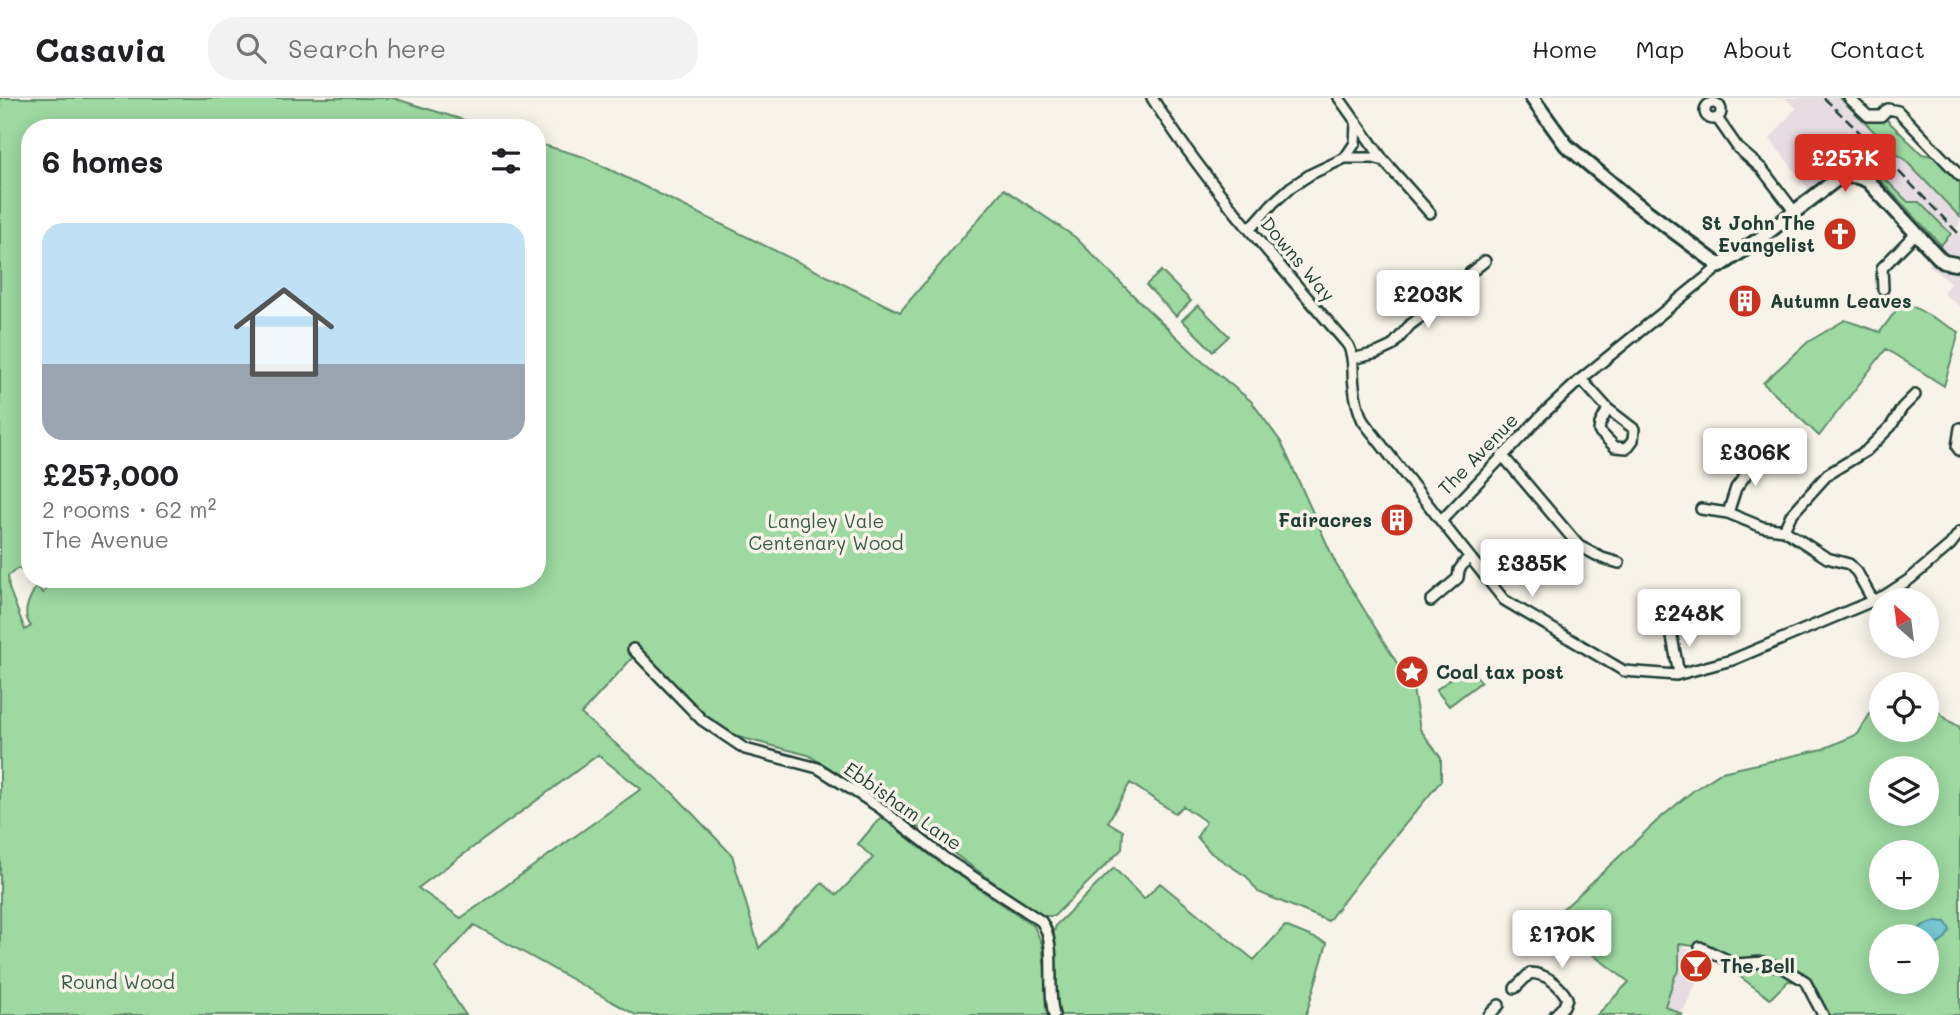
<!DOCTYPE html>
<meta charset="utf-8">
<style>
body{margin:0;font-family:Mali,sans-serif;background:#f2f2f2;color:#202124;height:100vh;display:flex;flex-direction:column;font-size:26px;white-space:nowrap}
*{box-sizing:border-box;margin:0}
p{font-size:23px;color:#757577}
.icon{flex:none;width:38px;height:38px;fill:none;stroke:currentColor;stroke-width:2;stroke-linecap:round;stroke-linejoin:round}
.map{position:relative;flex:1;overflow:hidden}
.panel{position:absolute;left:21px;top:21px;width:525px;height:469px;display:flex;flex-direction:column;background:#fff;border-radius:28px;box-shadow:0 4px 18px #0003}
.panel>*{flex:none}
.needle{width:46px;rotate:332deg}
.fabs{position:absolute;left:1869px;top:490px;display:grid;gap:14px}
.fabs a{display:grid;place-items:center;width:70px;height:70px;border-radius:50%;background:#fff;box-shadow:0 4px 18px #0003;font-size:35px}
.price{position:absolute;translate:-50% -60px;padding:0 16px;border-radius:7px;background:#fff;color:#222;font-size:23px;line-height:46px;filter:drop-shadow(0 2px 4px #0008)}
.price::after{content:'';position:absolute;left:50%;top:42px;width:21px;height:16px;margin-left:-10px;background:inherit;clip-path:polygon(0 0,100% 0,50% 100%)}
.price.selected{background:#d93025;color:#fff}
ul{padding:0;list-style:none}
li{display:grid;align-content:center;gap:14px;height:371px;padding:0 21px}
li+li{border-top:2px solid #e0e0e0}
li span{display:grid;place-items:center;height:217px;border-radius:21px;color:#555}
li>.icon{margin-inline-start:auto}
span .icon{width:126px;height:126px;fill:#fffc;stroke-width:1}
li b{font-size:30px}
h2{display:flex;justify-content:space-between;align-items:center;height:84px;padding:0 21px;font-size:30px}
header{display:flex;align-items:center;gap:42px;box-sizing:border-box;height:98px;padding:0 35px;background:#fff;border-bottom:2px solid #e0e0e0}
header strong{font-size:33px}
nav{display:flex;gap:38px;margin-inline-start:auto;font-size:24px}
.search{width:490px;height:63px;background:#f2f2f2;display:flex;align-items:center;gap:18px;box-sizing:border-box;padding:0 24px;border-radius:28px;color:#757577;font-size:26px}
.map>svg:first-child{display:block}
.built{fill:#e6dce2}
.green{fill:#9dd9a1;stroke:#5e8b6a;stroke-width:2;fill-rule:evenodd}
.water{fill:#77c7d3;stroke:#549093;stroke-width:2}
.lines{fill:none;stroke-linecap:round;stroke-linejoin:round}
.street-casing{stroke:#1f3d34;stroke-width:14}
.secondary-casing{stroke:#1f3d34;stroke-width:18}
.street{stroke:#f7f3e8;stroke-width:9}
.secondary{stroke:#f7f3e8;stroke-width:12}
.rail{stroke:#1f3d34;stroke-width:2.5;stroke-dasharray:10 5;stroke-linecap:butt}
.labels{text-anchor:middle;stroke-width:7;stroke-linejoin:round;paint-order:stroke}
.poi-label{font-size:19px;font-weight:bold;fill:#1f3d34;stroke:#f7f3e8;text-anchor:start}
.street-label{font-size:19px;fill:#1f3d34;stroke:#f7f3e8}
.park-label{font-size:19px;fill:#385c4a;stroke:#f7f3e8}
</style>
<header>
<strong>Casavia</strong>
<div class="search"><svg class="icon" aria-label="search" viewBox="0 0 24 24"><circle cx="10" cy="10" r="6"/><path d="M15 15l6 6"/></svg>Search here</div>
<nav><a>Home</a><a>Map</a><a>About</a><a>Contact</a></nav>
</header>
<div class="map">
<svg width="1960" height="917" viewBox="0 0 1960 917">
<rect width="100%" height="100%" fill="#f7f3e8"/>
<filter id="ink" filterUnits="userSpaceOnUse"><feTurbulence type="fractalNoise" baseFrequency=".0143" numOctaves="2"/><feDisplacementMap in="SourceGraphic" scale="14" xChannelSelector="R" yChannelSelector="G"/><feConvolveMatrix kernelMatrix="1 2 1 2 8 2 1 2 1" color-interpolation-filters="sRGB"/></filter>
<g filter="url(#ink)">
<path class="built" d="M 1785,0 L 1840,0 L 1929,86 L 1960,119 L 1960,126 L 1941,147 L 1867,68 L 1858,78 L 1814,98 L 1770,41 L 1796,10 Z
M 1960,130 L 1960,208 L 1943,195 L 1950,185 L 1929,167 L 1941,150 Z
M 1678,846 L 1708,860 L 1681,917 L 1665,908 L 1675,877 L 1679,872 Z"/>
<path class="green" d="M 0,0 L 393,0 L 489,30 L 30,30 L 30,475 L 26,476 L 18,470 L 8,478 L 9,490 L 25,532 L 31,528 C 21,516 29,501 36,489 L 43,495 L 51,486 L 50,481 L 537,481 L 537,45 L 584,59 L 900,214 L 1004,91 L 1075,139 L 1144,208 L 1202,263 L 1251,303 L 1281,344 L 1336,466 L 1413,591 L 1420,631 L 1441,660 L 1441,683 L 1369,770 L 1328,823 L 1258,794 L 1247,779 L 1211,755 L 1197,739 L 1206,724 L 1183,708 L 1175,715 L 1130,685 L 1108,724 L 1123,733 L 1122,751 L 1054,818 L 1040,818 L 1000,796 L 1003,791 L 879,701 L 808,657 L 735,638 L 702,622 L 634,558 L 581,616 L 673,695 L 732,757 L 759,850 L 822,785 L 837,797 L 873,760 L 858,746 L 881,719 L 931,758 L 1034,828 L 1042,846 L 1050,917 L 636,917 L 474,827 L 435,870 C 446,885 454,901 466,917 L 0,917 ZM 598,657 L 641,691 L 461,820 L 418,790 Z
M 1840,0 L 1845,0 C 1861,16 1862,26 1886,21 L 1922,56 L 1936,59 L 1960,86 L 1960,119 L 1903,60 L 1899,58 Z
M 1879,81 L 1885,81 L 1908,104 L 1919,104 L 1951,136 L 1941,147 Z
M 1161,173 L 1191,203 L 1176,218 L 1146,187 Z
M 1903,203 L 1959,234 L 1944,288 L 1886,251 L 1819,338 L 1763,285 L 1808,244 L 1845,222 L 1880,234 Z
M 1198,207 L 1229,238 L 1213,253 L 1182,222 Z
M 1469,567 L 1481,584 L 1449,608 L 1436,592 Z
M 1881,597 L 1881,632 L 1927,632 L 1927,604 L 1949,623 L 1960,629 L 1960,917 L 1823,917 L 1804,884 L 1788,883 L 1770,901 L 1700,849 L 1679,846 L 1679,872 L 1675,878 L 1665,908 L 1683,917 L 1597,917 L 1629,884 L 1597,860 L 1554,824 L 1554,817 L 1570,805 L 1658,722 L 1694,692 L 1722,674 L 1823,651 L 1858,636 ZM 1881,670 L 1927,670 L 1927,716 L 1881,716 ZM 1881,754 L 1927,754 L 1927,800 L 1881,800 ZM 1881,838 L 1927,838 L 1927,884 L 1881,884 Z
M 1114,770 L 1144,801 L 1160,785 L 1254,862 L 1285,828 L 1327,845 L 1306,917 L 1060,917 L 1056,902 L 1056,856 L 1053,837 L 1056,827 Z"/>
<path class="water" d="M 1936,823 L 1945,824 L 1950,831 C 1946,842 1939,848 1927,849 L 1927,838 L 1916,838 L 1915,836 L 1922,828 Z"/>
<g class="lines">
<defs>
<path id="street" d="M 1152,0 C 1208,89 1280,167 1348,247 C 1355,259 1352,275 1354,288 C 1355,300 1358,312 1363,323 L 1441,423
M 1339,0 L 1384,63
M 1849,0 L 1868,18 L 1881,18 L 1888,11 L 1898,13 L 1960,78
M1705 13a8 8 0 1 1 16 0a8 8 0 1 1-16 0Z
M 1717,20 L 1738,50 L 1762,71 L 1794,113
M 1345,60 L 1355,45 L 1356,26
M 1250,131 L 1273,105 L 1291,89 L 1311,76 L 1345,60 L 1373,60 L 1384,63 L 1430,115
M 1720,168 L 1581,281 L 1541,318 L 1441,423 L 1504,502 L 1624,573 L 1676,577 L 1732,562 L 1884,498 L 1910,481 L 1950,447 L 1960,434
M 1883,191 L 1882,170 L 1915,136
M 1352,261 L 1377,255 L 1392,248 L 1410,227 L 1456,193 L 1470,175 L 1485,163
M 1581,281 L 1608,311 L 1634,331 L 1633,342 L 1627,350 L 1615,349 L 1599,333 L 1600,326 L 1608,311
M 1960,330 L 1957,349 L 1960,353
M 1502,357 L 1579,448 L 1602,460 L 1619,465
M 1701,411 L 1728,415 L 1762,429 L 1784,432 L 1827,460 L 1849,466 L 1857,474 L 1872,501
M 1728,415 L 1736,390 L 1762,355
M 1784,432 L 1791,417 L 1828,376 L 1866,353 L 1891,328 L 1902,310 L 1915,297
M 1431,503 L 1458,480 L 1459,472 L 1469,458
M 1679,505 L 1670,515 L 1669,523 L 1679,576
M 633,551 L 702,622 L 745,651 L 818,670 L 879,709 L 946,761 L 1041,823 C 1058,845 1046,889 1054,917
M 1700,849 L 1736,866 L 1764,864 L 1787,872 L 1805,883 L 1823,917
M 1515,890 L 1530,875 C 1546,876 1559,886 1567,900 L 1564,908 L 1555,917
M 1489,917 L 1499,907"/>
<path id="secondary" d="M 1532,0 L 1566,47 L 1629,100 L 1720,168 L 1758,142 L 1837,81 C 1849,77 1856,77 1868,83 L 1940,161 L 1944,164 L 1955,166"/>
</defs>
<use href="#street" class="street-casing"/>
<use href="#secondary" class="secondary-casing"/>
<use href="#street" class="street"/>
<use href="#secondary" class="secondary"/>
<path class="rail" d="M 1824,0 L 1878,52 L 1960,137"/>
</g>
</g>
<defs>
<symbol id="church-disc" viewBox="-11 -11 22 22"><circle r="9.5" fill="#c8321e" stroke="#f7f3e8"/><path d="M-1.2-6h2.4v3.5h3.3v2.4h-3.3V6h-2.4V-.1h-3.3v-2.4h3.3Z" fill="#fff"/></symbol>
<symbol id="building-disc" viewBox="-11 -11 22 22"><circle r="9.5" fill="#c8321e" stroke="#f7f3e8"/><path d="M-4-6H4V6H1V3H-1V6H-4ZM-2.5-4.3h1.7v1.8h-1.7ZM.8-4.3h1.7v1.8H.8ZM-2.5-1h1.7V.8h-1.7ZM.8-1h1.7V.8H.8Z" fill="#fff"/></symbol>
<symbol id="sight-disc" viewBox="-11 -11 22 22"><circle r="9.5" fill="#c8321e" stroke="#f7f3e8"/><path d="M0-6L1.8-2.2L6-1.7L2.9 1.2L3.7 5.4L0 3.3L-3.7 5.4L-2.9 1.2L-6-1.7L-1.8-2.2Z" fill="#fff"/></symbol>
<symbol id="bar-disc" viewBox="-11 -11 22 22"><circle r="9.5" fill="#c8321e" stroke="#f7f3e8"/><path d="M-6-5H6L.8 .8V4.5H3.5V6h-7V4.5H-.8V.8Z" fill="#fff"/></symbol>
</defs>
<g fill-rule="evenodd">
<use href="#church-disc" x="1821" y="117" width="38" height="38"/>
<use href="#building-disc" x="1726" y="184" width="38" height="38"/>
<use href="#building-disc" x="1378" y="403" width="38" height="38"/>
<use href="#sight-disc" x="1393" y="555" width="38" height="38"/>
<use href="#bar-disc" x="1677" y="849" width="38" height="38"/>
</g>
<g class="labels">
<g class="poi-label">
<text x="1815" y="132" text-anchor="end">St John The<tspan x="1815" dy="22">Evangelist</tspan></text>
<text x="1770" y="210">Autumn Leaves</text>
<text x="1372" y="429" text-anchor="end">Fairacres</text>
<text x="1436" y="581">Coal tax post</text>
<text x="1720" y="875">The Bell</text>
</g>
<g class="street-label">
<text transform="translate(1298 161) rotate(50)" y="7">Downs Way</text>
<text transform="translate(1478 356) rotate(-46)" y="7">The Avenue</text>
<text transform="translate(903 708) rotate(35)" y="7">Ebbisham Lane</text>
</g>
<g class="park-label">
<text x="826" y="430">Langley Vale<tspan x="826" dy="22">Centenary Wood</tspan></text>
<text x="118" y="891">Round Wood</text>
</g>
</g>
</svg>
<div class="fabs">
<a><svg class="needle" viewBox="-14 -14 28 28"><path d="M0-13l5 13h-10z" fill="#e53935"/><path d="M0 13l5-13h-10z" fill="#757577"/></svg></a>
<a><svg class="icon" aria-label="locate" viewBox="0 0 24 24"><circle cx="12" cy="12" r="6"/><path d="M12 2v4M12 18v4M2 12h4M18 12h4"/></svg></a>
<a><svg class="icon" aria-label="layers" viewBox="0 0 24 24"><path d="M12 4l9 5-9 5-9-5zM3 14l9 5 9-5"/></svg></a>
<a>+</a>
<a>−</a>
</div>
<b class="price selected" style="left:1845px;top:96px">£257K</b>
<b class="price" style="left:1428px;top:232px">£203K</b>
<b class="price" style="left:1755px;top:390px">£306K</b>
<b class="price" style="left:1532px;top:501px">£385K</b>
<b class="price" style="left:1689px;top:551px">£248K</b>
<b class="price" style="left:1562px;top:872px">£170K</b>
<section class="panel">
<h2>6 homes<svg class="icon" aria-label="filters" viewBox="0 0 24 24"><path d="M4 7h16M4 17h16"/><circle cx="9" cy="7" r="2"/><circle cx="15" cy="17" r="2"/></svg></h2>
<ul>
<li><span style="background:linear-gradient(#bfe0f5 65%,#9aa5b1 0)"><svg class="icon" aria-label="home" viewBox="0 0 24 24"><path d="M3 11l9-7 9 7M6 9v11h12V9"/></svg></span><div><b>£257,000</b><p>2 rooms · 62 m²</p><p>The Avenue</p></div></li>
</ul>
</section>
</div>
